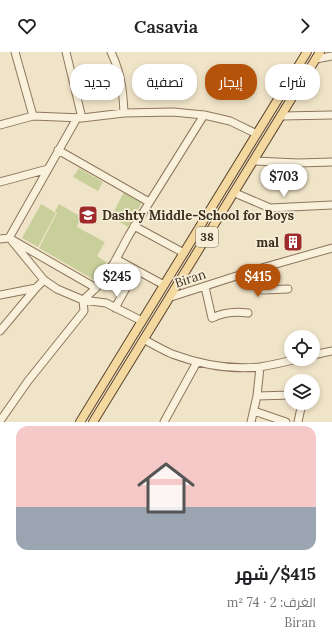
<!DOCTYPE html>
<html lang="ar">
<meta charset="utf-8">
<style>
body{margin:0;font-family:Lora,Cairo,serif;background:#f2f2f2;color:#202124;direction:rtl;height:100vh;display:flex;flex-direction:column;font-size:15px;white-space:nowrap}
*{box-sizing:border-box;margin:0}
p{font-size:13px;color:#757577}
.icon{flex:none;width:22px;height:22px;fill:none;stroke:currentColor;stroke-width:2;stroke-linecap:round;stroke-linejoin:round}
.map{position:relative;height:370px;overflow:hidden;direction:ltr}
.details{display:flex;flex-direction:column;background:#fff;flex:1}
.details>*{flex:none}
.hud{position:absolute;left:12px;top:12px;width:308px;height:36px;direction:rtl;display:flex;gap:8px}
.controls{position:absolute;left:284px;top:278px;display:grid;gap:8px}
.controls a{display:grid;place-items:center;width:36px;height:36px;border-radius:50%;background:#fff;box-shadow:0 2px 6px #0003;font-size:20px}
.price{position:absolute;translate:-50% -34px;padding:0 9px;border-radius:14px;background:#fff;color:#222;font-size:13px;line-height:26px;filter:drop-shadow(0 1px 2px #0008)}
.price::after{content:'';position:absolute;left:50%;top:24px;width:12px;height:9px;margin-left:-6px;background:inherit;clip-path:polygon(0 0,100% 0,50% 100%)}
.price.current{background:#b45309;color:#fff}
ul{padding:0;list-style:none}
li{display:grid;align-content:center;gap:8px;height:212px;padding:0 16px}
li span{display:grid;place-items:center;height:124px;border-radius:12px;color:#555}
li>.icon{margin-inline-start:auto}
span .icon{width:72px;height:72px;fill:#fffc;stroke-width:1}
li b{font-size:17px}
.chip{padding:0 14px;border-radius:16px;background:#fff;box-shadow:0 2px 6px #0003;font-size:14px;line-height:36px}
.chip.current{background:#b45309;color:#fff}
header{display:flex;justify-content:space-between;align-items:center;height:52px;padding:0 16px;background:#fff;font-size:18px;font-weight:600}
.map>svg:first-child{display:block}
.green{fill:#c9cf9b}
.lines{fill:none;stroke-linecap:round;stroke-linejoin:round}
.minor-casing{stroke:#8d765c;stroke-width:9}
.major-casing{stroke:#5b4430;stroke-width:10}
.minor{stroke:#faf1dc;stroke-width:7}
.major{stroke:#f3d9a0;stroke-width:8}
.labels{text-anchor:middle;stroke-width:3.5;stroke-linejoin:round;paint-order:stroke}
.shield{fill:#f7eed8;stroke:#756857;stroke-width:1}
.shield-label{font-size:12px;font-weight:bold;fill:#3d2e20}
.poi-label{font-size:13px;font-weight:bold;fill:#3d2e20;stroke:#f7eed8;text-anchor:start}
.street-label{font-size:13px;fill:#3d2e20;stroke:#f7eed8}
</style>
<header><svg class="icon" aria-label="forward" viewBox="0 0 24 24"><path d="M9 5l7 7-7 7"/></svg>Casavia<svg class="icon" aria-label="heart" viewBox="0 0 24 24"><path d="M12 20l-8-8c-3-5 5-10 8-4 3-6 11-1 8 4z"/></svg></header>
<div class="map">
<svg width="332" height="370" viewBox="0 0 332 370">
<rect width="100%" height="100%" fill="#f0e4c8"/>
<path class="green" d="M 79,116 L 103,130 L 98,139 L 73,125 Z
M 124,140 L 142,150 L 128,175 L 111,165 Z
M 41,152 L 56,161 L 38,195 L 22,186 Z
M 59,152 L 78,163 L 79,169 L 77,175 L 105,190 L 97,204 L 106,210 L 96,229 L 39,196 L 57,161 L 55,159 Z"/>
<g class="lines">
<defs>
<path id="minor" d="M 15,0 L 33,64
M 66,0 L 82,66
M 111,0 C 121,21 123,38 124,61
M 316,7 L 332,4
M 282,64 L 332,63
M 0,73 L 33,64 L 82,66 L 124,61 L 173,60 L 204,63 L 230,69 L 257,82
M 58,98 L 149,150
M 255,109 L 298,111 L 332,110
M 0,130 L 48,117
M 235,141 L 270,156 L 332,153
M 134,174 L 184,201
M 9,186 L 77,66
M 0,187 L 9,186 L 96,236
M 12,189 L 44,228
M 116,207 L 164,233
M 255,218 L 260,236 L 263,238 L 288,237
M 205,235 L 212,266 C 224,260 235,259 248,261
M 0,243 L 36,236 L 44,228 L 57,237 L 83,248 L 106,251 L 142,269
M 171,245 L 255,218 L 332,196
M 115,256 L 136,218
M 0,279 L 36,236
M 145,288 C 154,293 163,298 172,302 C 199,312 231,318 260,315 C 272,313 285,310 297,307
M 313,303 L 332,299
M 257,344 L 291,343
M 254,359 L 286,370
M 0,369 L 28,329 L 84,259 L 83,248 L 96,236 L 114,211 L 129,183 L 204,63
M 164,370 L 197,310
M 251,370 L 257,344 L 260,315
M 298,370 L 302,351"/>
<path id="major" d="M 80,370 L 307,0
M 93,370 L 320,0"/>
</defs>
<use href="#minor" class="minor-casing"/>
<use href="#major" class="major-casing"/>
<use href="#minor" class="minor"/>
<use href="#major" class="major"/>
</g>
<defs>
<symbol id="school-square" viewBox="-11 -11 22 22"><rect x="-9" y="-9" width="18" height="18" rx="4" fill="#9e2a2b" stroke="#f7eed8"/><path d="M0-5L7-2L0 1L-7-2ZM-4 1L0 2.5L4 1V4Q0 6-4 4Z" fill="#fff"/></symbol>
<symbol id="building-square" viewBox="-11 -11 22 22"><rect x="-9" y="-9" width="18" height="18" rx="4" fill="#9e2a2b" stroke="#f7eed8"/><path d="M-4-6H4V6H1V3H-1V6H-4ZM-2.5-4.3h1.7v1.8h-1.7ZM.8-4.3h1.7v1.8H.8ZM-2.5-1h1.7V.8h-1.7ZM.8-1h1.7V.8H.8Z" fill="#fff"/></symbol>
</defs>
<g fill-rule="evenodd">
<use href="#school-square" x="77" y="152" width="22" height="22"/>
<use href="#building-square" x="282" y="179" width="22" height="22"/>
</g>
<g class="labels">
<rect class="shield" x="196" y="175" width="22" height="20" rx="3"/>
<g class="shield-label">
<text x="207" y="189">38</text>
</g>
<g class="poi-label">
<text x="102" y="168">Dashty Middle-School for Boys</text>
<text x="279" y="195" text-anchor="end">mal</text>
</g>
<g class="street-label">
<text transform="translate(190 226) rotate(-18)" y="5">Biran</text>
</g>
</g>
</svg>
<div class="controls">
<a><svg class="icon" aria-label="locate" viewBox="0 0 24 24"><circle cx="12" cy="12" r="6"/><path d="M12 2v4M12 18v4M2 12h4M18 12h4"/></svg></a>
<a><svg class="icon" aria-label="layers" viewBox="0 0 24 24"><path d="M12 4l9 5-9 5-9-5zM3 14l9 5 9-5"/></svg></a>
</div>
<b class="price" style="left:284px;top:146px">$703</b>
<b class="price" style="left:117px;top:246px">$245</b>
<b class="price current" style="left:258px;top:246px">$415</b>
<div class="hud">
<a class="chip">شراء</a>
<a class="chip current">إيجار</a>
<a class="chip">تصفية</a>
<a class="chip">جديد</a>
</div>
</div>
<section class="details">
<ul>
<li><span style="background:linear-gradient(#f6c9c9 65%,#9aa5b1 0)"><svg class="icon" aria-label="home" viewBox="0 0 24 24"><path d="M3 11l9-7 9 7M6 9v11h12V9"/></svg></span><div><b>$415/شهر</b><p>الغرف: 2 · 74 m²</p><p>Biran</p></div></li>
</ul>
</section>
